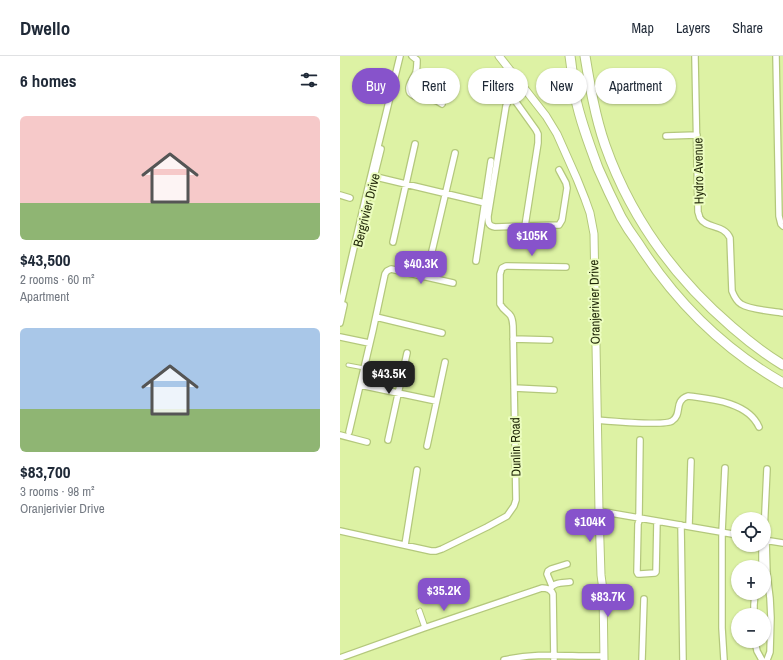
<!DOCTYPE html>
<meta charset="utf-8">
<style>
body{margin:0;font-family:"Archivo Narrow",sans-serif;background:#f6f6f7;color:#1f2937;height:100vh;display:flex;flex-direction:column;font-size:15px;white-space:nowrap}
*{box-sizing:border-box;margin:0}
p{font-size:13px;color:#747a83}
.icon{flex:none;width:22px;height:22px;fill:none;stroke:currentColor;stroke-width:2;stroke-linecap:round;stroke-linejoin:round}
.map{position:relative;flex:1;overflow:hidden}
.drawer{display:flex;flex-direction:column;background:#fff;width:340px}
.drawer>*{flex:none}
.banner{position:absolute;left:12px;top:12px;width:371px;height:36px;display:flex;gap:8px}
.tools{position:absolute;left:391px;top:456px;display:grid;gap:8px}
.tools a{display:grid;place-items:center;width:40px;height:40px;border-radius:50%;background:#fff;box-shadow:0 1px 3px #0004;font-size:20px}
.price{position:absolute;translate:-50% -34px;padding:0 9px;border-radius:8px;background:#8753cb;color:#fff;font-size:13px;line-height:26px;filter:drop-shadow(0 1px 2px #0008)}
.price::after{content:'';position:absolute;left:50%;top:24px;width:12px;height:9px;margin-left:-6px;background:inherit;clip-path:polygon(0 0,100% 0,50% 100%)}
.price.on{background:#222;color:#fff}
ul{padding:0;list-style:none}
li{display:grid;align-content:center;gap:8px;height:212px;padding:0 20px}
li span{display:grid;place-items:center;height:124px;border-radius:6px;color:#555}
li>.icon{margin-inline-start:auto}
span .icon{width:72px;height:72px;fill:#fffc;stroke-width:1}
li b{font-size:17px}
h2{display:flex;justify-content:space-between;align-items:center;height:48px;padding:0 20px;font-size:17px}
.tag{padding:0 14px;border-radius:18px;background:#fff;box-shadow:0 1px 3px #0004;font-size:14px;line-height:36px}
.tag.on{background:#8753cb;color:#fff}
header{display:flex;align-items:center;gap:24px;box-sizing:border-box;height:56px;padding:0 20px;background:#fff;border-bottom:1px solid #e0e1e3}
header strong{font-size:19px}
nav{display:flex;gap:22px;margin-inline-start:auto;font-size:14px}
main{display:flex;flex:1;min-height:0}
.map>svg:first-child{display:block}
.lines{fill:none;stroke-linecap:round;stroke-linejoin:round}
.service-casing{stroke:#b4c87c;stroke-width:5}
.minor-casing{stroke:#b4c87c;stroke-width:8}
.tertiary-casing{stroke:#b4c87c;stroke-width:9}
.primary-casing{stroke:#b4c87c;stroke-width:11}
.service{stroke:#fff;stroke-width:3}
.minor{stroke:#fff;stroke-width:5.5}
.tertiary{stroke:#fff;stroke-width:7}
.primary{stroke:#fff;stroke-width:9}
.labels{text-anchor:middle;stroke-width:4;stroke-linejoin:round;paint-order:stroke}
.street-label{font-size:13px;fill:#1f2607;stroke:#ecfdc0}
</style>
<header>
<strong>Dwello</strong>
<nav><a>Map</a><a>Layers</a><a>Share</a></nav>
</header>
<main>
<section class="drawer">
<h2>6 homes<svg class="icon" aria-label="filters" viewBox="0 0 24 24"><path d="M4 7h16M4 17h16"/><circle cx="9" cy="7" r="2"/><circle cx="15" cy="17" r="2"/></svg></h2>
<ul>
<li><span style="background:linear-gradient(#f6c9c9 70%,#8fb573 0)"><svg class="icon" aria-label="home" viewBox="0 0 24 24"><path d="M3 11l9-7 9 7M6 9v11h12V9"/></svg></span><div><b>$43,500</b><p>2 rooms · 60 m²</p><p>Apartment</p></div></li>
<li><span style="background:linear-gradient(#a9c7e8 65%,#8fb573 0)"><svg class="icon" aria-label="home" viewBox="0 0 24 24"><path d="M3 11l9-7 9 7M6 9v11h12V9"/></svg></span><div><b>$83,700</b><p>3 rooms · 98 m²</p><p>Oranjerivier Drive</p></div></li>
</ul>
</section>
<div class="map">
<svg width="443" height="604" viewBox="0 0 443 604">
<rect width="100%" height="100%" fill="#ddf2a4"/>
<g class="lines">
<defs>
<path id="service" d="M 8,309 L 24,312
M 80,554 L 86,571
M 78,555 L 84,572"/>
<path id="minor" d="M 72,0 L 77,4 C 77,8 77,12 76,16 C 74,22 66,30 70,37 C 75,43 90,42 97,45 C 97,45 102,48 102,48
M 355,0 L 355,2 L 358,156 C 359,158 359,160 360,162 C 366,173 384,168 390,182 L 392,235 C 394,240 396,245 401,248 C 410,254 432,255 443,257
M 436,0 L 439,160 L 441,168 L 443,170
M 180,28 L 171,39 L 166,50 L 148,160 C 148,166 148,170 155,171 L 219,169 L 222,164 L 227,132 L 226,127 L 219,114
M 171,39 L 196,74 L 198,78 L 198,87 L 185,170
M 326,80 L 357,79
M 32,120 L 145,147
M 0,139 L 10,142
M 29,141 L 41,93
M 53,186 L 75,88
M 92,195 L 115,97
M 136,205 L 151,105
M 0,252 L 25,144 L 60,0
M 36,261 L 102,277
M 0,267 L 4,249
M 0,281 L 29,287
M 173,283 L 210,284
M 20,329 L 96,345
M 174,332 L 214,334
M 257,364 C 269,365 325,370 332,365 C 343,358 333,345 348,340 C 371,343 408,346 419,371
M 9,376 L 33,274 L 45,218 L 47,215 L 51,213 L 113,227
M 0,379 L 27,386
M 48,384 L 67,297
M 87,390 L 105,306
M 259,455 L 398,479
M 299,462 L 300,384
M 300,462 L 298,468 L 297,516 L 298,518 L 300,518 L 315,517 L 316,516 L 317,465
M 341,469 L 343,604
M 349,470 L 351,405
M 0,475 L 91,495 L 96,495 L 102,493 L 147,471 L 167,460 L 174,450 L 176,444 L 173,270 C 172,254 166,259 160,248 L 160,218 L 162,212 L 166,210 L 226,211
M 424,477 L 427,413
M 424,484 L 443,487
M 426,484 L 427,518 L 430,542 L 431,562 L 430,596 L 427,604
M 65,489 L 77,414
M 422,493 L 422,511
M 212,530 L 207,518 L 208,515 L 211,513 L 227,508
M 210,533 C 214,526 222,527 230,526
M 414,559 L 414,549 L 415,537
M 415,585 L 417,595 L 422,604
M 0,602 L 84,572 L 202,532 C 207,532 211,533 213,538 L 214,604
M 164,604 C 198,596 230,601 264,600
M 302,604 L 304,543
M 384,604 L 382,572 L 382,476 L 385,412"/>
<path id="tertiary" d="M 159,0 L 206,60 L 217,78 L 237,123 L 245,143 L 250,157 L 254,178 L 259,455 L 261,519 L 263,534 L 264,604"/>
<path id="primary" d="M 230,0 C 232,13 233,26 235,39 C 240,64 249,88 258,112 C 265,128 273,145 281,161 C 286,170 292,179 298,187 C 335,245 383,293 443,327
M 245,0 C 250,30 255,60 265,89 C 290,160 335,222 392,271 C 408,285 425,298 443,309"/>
</defs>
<use href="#service" class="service-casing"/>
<use href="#minor" class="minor-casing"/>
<use href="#tertiary" class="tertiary-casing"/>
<use href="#primary" class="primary-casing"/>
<use href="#service" class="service"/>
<use href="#minor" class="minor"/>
<use href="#tertiary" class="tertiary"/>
<use href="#primary" class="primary"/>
</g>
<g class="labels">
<g class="street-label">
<text transform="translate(358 115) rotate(-91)" y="5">Hydro Avenue</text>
<text transform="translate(26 154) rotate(-76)" y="5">Bergrivier Drive</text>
<text transform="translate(254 246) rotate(-91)" y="5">Oranjerivier Drive</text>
<text transform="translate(175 391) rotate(-91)" y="5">Dunlin Road</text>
</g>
</g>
</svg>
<div class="tools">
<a><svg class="icon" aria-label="locate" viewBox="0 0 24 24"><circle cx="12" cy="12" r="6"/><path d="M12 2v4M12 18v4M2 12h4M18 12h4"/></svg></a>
<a>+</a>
<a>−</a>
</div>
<b class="price" style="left:192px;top:201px">$105K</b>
<b class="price" style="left:81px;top:229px">$40.3K</b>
<b class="price on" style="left:49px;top:339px">$43.5K</b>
<b class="price" style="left:250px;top:487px">$104K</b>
<b class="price" style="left:104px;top:556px">$35.2K</b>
<b class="price" style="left:268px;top:562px">$83.7K</b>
<div class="banner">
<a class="tag on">Buy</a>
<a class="tag">Rent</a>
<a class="tag">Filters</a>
<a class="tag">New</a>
<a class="tag">Apartment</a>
</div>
</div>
</main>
